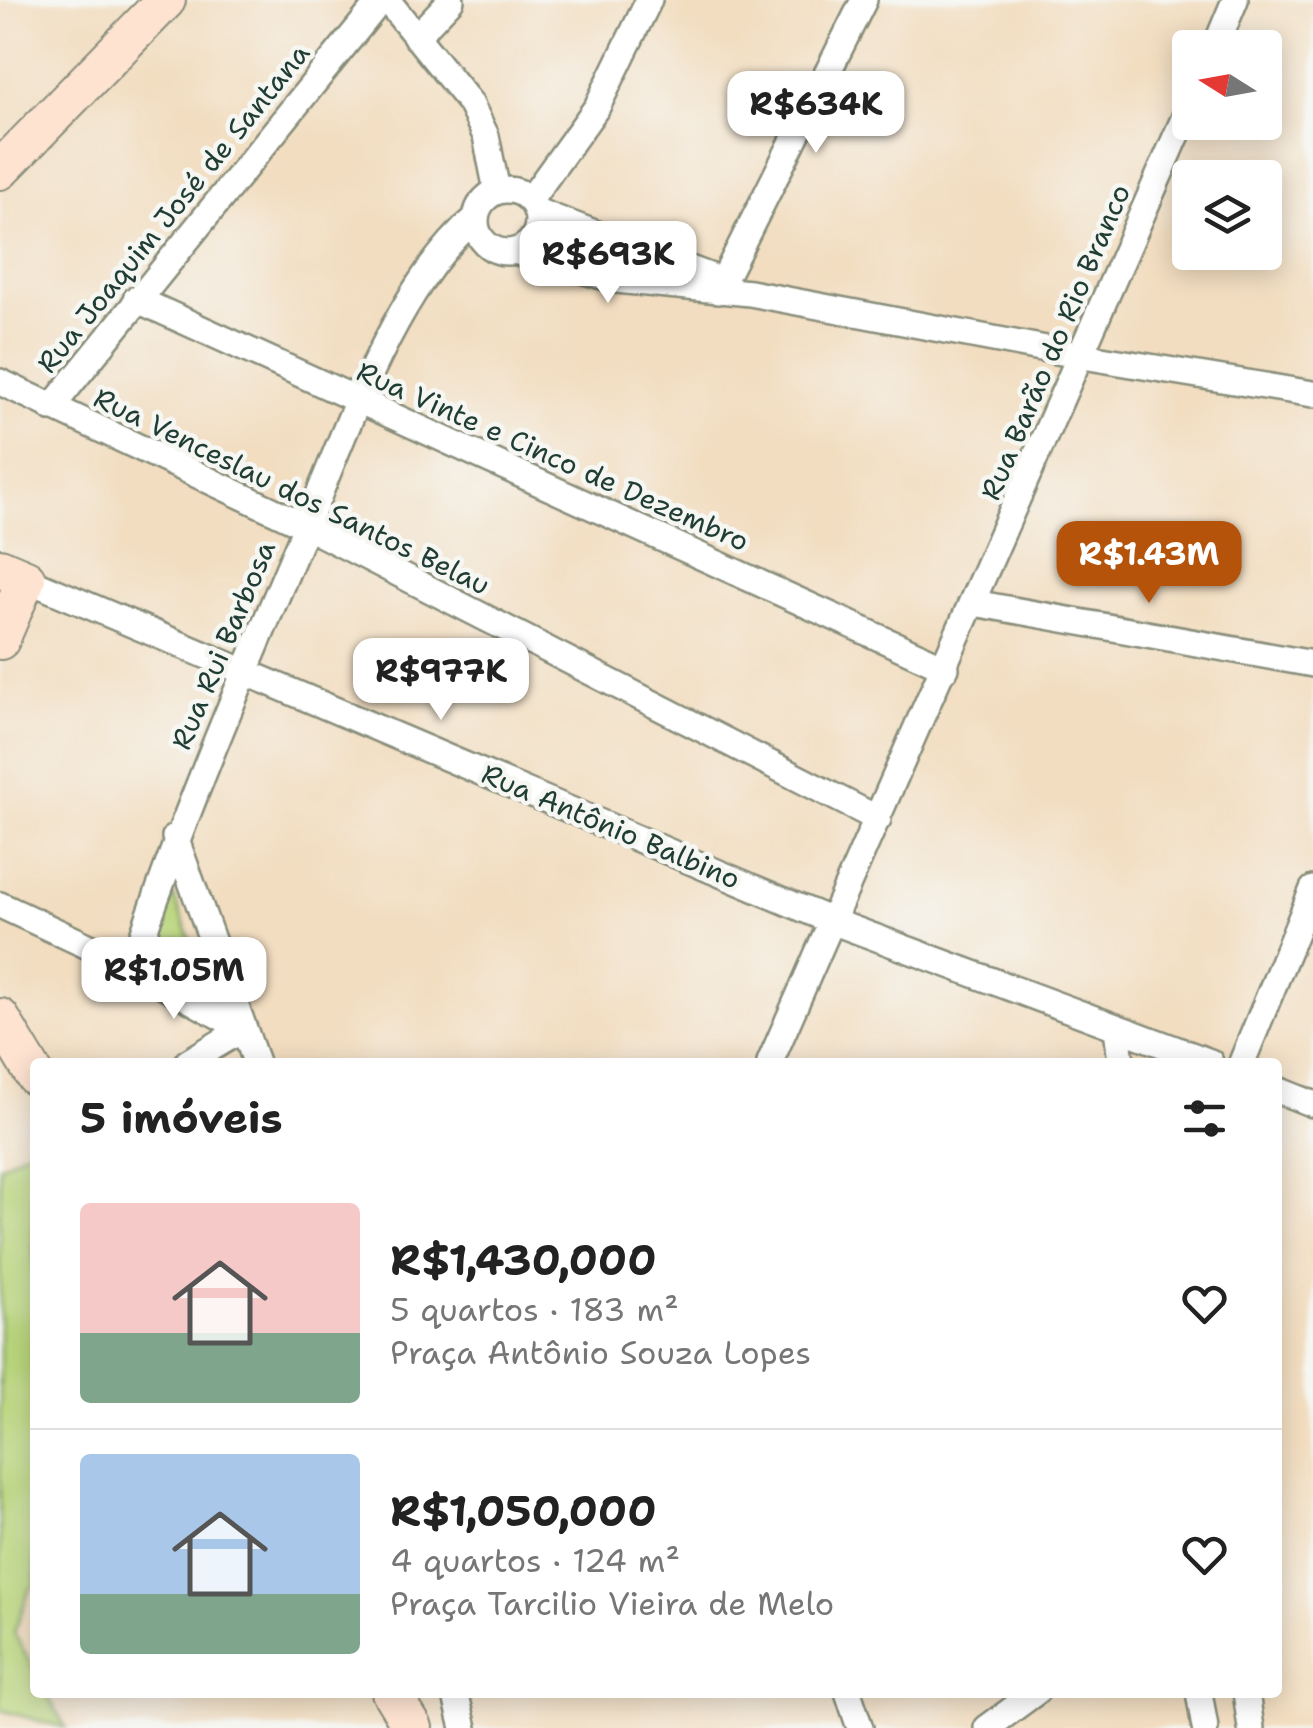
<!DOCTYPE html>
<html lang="pt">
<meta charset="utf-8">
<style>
body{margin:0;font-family:"Shantell Sans",sans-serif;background:#f6f6f6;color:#222;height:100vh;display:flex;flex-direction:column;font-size:38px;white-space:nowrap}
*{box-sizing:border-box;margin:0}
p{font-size:32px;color:#767676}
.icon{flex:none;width:55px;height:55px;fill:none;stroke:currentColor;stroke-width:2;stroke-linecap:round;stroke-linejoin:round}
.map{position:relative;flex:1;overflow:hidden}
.drawer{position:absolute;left:30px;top:1058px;width:1252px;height:640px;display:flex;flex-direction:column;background:#fff;border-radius:10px;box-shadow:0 5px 25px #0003}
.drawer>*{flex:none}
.needle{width:65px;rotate:281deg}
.controls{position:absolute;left:1172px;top:30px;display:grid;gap:20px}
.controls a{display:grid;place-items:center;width:110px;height:110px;border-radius:10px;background:#fff;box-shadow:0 5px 25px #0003;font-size:50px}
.price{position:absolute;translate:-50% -85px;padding:0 22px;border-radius:20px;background:#fff;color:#222;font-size:32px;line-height:65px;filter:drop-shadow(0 2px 5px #0008)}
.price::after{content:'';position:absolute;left:50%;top:60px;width:30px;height:22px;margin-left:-15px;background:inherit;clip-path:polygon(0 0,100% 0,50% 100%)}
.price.active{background:#b45309;color:#fff}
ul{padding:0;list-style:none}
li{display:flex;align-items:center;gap:30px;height:250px;padding:0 50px}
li+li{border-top:2px solid #e0e0e0}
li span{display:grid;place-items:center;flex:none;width:280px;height:200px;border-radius:10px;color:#555}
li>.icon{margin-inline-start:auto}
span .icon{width:120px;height:120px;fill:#fffc;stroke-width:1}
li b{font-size:42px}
h2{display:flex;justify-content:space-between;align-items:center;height:120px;padding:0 50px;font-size:42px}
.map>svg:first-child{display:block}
.green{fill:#b9d57b;stroke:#6c8958;stroke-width:2.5}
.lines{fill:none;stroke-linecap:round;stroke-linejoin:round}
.street-casing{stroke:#888d7a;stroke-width:30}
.secondary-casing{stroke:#888d7a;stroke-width:42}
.street{stroke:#fff;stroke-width:25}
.secondary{stroke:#fee3d1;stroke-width:38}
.labels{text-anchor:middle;stroke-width:9;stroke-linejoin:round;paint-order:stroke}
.street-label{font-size:28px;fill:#1f3d34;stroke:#f6f6f2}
</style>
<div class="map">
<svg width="1313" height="1728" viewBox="0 0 1313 1728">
<rect width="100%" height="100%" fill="#f6f6f2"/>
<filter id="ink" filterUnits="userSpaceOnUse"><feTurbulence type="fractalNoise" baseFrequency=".01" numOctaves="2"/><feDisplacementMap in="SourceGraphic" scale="20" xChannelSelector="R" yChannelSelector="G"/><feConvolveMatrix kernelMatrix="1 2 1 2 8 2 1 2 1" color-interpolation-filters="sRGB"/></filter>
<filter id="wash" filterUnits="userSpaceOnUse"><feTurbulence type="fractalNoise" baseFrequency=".0048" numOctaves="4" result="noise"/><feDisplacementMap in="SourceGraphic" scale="40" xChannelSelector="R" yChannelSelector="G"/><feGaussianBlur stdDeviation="2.25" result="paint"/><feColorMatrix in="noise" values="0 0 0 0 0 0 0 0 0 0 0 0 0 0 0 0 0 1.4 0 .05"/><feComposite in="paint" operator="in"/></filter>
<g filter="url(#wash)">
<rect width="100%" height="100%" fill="#f2ddc0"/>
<path class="green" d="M 174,896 L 214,1004 L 146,946 Z
M 33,1147 L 35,1586 L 30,1589 L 14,1633 L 35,1672 L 35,1692 L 46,1693 L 66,1728 L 0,1710 L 0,1166 Z"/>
</g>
<g filter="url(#ink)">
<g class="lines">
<defs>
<path id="street" d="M 387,0 L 470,103 L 486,136 L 497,191
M 416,37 L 451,0
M 1215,48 L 1235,0
M476 221a31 31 0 1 1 62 0a31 31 0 1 1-62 0Z
M 530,200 L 597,107 L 649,0
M 536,211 L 722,281
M 514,251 L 616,280 L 750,293 L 1083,356 L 1313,394
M 718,291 L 864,0
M 136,299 L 946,668
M 0,382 L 306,526 L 878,819
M 51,408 L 381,0
M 26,579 L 834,922 L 1210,1062
M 974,603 L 1313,664
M 175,837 L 256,1062
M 0,905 L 120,961 L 243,1029
M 132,967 C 181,820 242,678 302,536 C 343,439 395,285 476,218
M 1117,1028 L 1121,1062
M 188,1062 L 243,1029
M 770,1062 L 1190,105
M 1242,1062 L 1313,889
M 1278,1090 L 1313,1104
M 455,1692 L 464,1728
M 848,1692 L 860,1728
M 1199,1692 L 1205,1728
M 1246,1692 L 1251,1728
M 987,1728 L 1036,1692"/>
<path id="secondary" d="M 0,170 L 166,0
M 0,568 L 26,579 L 0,640
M 0,1018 L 35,1076
M 391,1692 L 413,1728"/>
</defs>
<use href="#street" class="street-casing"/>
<use href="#secondary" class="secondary-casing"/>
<use href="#street" class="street"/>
<use href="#secondary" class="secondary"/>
</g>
</g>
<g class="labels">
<g class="street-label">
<text transform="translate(173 208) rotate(-51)" y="10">Rua Joaquim José de Santana</text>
<text transform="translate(1055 342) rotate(-67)" y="10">Rua Barão do Rio Branco</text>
<text transform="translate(553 456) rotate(24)" y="10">Rua Vinte e Cinco de Dezembro</text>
<text transform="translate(292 491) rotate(26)" y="10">Rua Venceslau dos Santos Belau</text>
<text transform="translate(223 645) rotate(-67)" y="10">Rua Rui Barbosa</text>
<text transform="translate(611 826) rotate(23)" y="10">Rua Antônio Balbino</text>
</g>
</g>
</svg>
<div class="controls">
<a><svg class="needle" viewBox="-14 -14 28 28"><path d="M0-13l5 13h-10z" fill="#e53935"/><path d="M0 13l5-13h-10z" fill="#767676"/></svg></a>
<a><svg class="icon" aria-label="layers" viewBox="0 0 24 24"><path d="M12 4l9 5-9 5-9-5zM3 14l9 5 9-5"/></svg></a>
</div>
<b class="price" style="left:816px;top:156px">R$634K</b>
<b class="price" style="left:608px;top:306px">R$693K</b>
<b class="price active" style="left:1149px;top:606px">R$1.43M</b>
<b class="price" style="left:441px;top:723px">R$977K</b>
<b class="price" style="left:174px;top:1022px">R$1.05M</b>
<section class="drawer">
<h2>5 imóveis<svg class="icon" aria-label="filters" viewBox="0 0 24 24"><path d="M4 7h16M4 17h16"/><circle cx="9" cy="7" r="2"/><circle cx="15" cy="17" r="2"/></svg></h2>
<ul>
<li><span style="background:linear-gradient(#f6c9c9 65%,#7fa58c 0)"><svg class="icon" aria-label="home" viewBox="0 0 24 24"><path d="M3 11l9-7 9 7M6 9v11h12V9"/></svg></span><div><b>R$1,430,000</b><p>5 quartos · 183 m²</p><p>Praça Antônio Souza Lopes</p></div><svg class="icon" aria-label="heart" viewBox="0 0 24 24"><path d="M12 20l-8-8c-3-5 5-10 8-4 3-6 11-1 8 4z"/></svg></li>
<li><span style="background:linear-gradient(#a9c7e8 70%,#7fa58c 0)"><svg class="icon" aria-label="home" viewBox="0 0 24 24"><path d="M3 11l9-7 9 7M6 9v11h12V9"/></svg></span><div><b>R$1,050,000</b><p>4 quartos · 124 m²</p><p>Praça Tarcilio Vieira de Melo</p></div><svg class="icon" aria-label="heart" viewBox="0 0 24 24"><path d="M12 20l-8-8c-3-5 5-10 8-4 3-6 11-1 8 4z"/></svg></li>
</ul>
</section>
</div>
